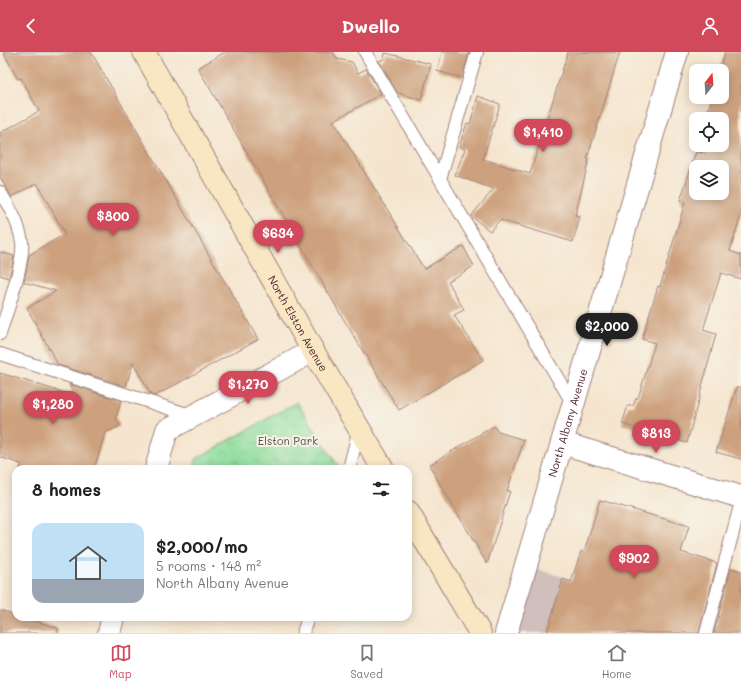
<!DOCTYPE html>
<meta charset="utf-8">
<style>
body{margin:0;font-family:Mali,sans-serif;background:#f6f6f6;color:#222;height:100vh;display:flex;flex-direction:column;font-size:15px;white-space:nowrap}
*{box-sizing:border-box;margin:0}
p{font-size:13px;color:#767676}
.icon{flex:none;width:22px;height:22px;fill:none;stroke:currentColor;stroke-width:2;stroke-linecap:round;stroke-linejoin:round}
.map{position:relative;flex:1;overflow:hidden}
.panel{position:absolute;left:12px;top:413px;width:400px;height:156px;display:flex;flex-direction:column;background:#fff;border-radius:12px;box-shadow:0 2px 10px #0003}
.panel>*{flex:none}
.needle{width:26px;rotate:17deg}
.tools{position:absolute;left:689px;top:12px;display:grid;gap:8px}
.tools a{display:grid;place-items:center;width:40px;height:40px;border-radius:8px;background:#fff;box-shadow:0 2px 10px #0003;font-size:20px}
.price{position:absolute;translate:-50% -34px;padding:0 9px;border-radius:14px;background:#d1495b;color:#fff;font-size:13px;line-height:26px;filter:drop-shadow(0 1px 2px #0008)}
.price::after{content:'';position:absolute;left:50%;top:24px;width:12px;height:9px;margin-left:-6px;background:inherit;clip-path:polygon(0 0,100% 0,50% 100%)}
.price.current{background:#222;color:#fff}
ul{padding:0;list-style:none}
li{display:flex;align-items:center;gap:12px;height:100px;padding:0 20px}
li span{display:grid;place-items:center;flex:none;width:112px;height:80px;border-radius:12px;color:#555}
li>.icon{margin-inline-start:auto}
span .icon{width:48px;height:48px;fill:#fffc;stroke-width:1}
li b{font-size:17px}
h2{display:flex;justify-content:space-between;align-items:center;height:48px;padding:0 20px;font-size:17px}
header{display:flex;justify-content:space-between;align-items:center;height:52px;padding:0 20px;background:#d1495b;color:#fff;font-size:18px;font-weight:800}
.tabs{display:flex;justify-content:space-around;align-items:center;height:56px;border-top:1px solid #e0e0e0;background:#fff;font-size:11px;color:#767676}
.tabs a{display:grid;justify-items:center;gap:2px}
.tabs .current{color:#d1495b}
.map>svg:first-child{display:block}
.industrial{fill:#d1bfbe}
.park{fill:url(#park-crowns);stroke:#6c7e64}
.building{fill:#cda17e;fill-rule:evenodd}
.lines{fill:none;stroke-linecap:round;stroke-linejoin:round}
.service-casing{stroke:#a0827c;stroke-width:14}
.minor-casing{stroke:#a0827c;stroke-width:24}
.secondary-casing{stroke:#a0827c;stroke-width:24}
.service{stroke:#fff;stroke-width:12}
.minor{stroke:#fff;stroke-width:22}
.secondary{stroke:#f9e7c3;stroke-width:22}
.labels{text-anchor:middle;stroke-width:4;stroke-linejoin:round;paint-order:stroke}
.street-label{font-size:11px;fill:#4a1f2b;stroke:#f7f3e8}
.park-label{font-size:11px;fill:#5b4e47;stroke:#f7f3e8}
</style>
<header><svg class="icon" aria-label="back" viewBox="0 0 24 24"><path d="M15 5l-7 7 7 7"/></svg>Dwello<svg class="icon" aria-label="person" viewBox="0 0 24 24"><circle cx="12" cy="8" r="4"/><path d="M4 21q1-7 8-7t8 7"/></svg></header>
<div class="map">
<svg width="741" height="581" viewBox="0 0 741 581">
<defs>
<pattern id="park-crowns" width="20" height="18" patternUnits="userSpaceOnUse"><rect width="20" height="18" fill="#8ddd9c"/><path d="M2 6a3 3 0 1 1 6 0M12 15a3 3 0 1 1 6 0" fill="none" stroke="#7bbd87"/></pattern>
</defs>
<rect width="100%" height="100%" fill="#f7f3e8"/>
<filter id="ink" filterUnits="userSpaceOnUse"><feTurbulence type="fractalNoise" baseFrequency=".025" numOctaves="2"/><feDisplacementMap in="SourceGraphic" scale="8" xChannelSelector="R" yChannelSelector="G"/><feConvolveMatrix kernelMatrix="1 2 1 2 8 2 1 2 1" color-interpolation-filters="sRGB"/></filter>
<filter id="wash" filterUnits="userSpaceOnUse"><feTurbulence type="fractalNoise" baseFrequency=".012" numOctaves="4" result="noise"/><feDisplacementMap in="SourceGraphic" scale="16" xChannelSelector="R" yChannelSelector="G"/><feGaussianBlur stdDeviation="0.9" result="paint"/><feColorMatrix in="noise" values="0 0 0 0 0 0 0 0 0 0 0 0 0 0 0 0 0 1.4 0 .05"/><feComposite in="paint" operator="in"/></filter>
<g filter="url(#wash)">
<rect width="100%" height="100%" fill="#f5e5ce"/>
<path class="industrial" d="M 527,514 L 712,570 L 709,581 L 511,581 Z"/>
<path class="park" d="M 297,350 L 340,417 L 194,417 L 196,407 Z"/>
<g id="blocks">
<path class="building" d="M 3,0 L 91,0 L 258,287 L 155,344 L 151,343 L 133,311 L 126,334 L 58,313 L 27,256 L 56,239 L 24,230 L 29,203 L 65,182 L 37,131 L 12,145 L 0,125 L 0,81 L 39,59 L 21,26 L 18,27 Z
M 225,0 L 333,0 L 337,7 L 352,10 L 358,21 L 366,17 L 381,42 L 333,69 L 424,217 L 463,194 L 474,214 L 448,229 L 464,258 L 454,263 L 483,308 L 399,358 L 341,263 L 198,16 Z
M 442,0 L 469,0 L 462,26 L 437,19 Z
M 568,0 L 620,0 L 587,107 L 589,107 L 575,164 L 580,165 L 573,190 L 500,168 L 490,179 L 471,164 L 494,137 L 455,123 L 465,97 L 459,95 L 467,71 L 470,72 L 478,44 L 500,52 L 483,107 L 530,122 Z
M 725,0 L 741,0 L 741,163 L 730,199 L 741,203 L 741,227 L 721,221 L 703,278 L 716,282 L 687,391 L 622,372 L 628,354 L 633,354 L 636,346 L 638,346 L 655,291 L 642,287 L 658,234 L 660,235 L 685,150 L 680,149 L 696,100 L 702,101 L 702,99 L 705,100 L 706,93 L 722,93 L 722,67 L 712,67 L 714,61 L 708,59 L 712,45 L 722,45 L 722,19 L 719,19 ZM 696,115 L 722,115 L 722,141 L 696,141 Z
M 385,1 L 431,12 L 421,48 L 398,41 L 379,9 L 384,7 Z
M 0,200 L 14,204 L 9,226 L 0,223 Z
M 0,321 L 75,344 L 69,332 L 121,349 L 116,366 L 120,374 L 105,381 L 94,417 L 20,417 L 21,412 L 0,405 Z
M 737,335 L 741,335 L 741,407 L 716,400 Z
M 494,374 L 498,380 L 524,388 L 507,439 L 510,439 L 487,512 L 429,413 Z
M 600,448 L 689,474 L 681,500 L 717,511 L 699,581 L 547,581 L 563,527 L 571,530 L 581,499 L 584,500 Z
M 731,516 L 741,519 L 741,581 L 714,581 Z
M 0,558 L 16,563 L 16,565 L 22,565 L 58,576 L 58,581 L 0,581 Z"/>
</g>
</g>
<g filter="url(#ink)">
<use href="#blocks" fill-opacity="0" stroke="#a0827c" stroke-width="1"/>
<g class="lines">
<defs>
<path id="service" d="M 365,0 L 573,352
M 440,127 L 477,0
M 0,140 C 10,156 19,171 22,190 C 25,209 6,262 0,282
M 0,302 L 193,364
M 349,417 L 359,377
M 303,581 L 308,565
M 706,581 L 741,450"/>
<g id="minor">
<path d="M 562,391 L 741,445"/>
<path d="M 156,417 L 167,378 L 313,299"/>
<path d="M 109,581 L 113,565"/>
<path id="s1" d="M 506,581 L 677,0"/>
</g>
<g id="secondary">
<path id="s2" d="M 144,0 L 313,299 L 383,417"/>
<path d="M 408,460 L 480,581"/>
</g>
</defs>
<use href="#service" class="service-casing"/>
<use href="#minor" class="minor-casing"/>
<use href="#secondary" class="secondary-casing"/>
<use href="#service" class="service"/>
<use href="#minor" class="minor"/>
<use href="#secondary" class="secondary"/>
</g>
</g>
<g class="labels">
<g class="street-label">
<text dy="4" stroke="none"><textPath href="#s2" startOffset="312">North Elston Avenue</textPath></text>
<text dy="4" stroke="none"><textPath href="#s1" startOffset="219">North Albany Avenue</textPath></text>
</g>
<g class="park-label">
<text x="288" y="393">Elston Park</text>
</g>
</g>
</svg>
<div class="tools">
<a><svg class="needle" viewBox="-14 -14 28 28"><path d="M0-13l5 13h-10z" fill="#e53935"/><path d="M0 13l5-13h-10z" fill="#767676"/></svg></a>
<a><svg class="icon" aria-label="locate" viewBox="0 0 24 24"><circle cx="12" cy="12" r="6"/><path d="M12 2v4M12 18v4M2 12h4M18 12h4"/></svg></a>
<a><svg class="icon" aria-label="layers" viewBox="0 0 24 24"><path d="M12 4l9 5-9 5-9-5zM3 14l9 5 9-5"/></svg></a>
</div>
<b class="price" style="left:543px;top:101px">$1,410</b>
<b class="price" style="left:113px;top:185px">$800</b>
<b class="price" style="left:278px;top:202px">$634</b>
<b class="price current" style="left:607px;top:295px">$2,000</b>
<b class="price" style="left:248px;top:353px">$1,270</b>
<b class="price" style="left:53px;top:373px">$1,280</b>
<b class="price" style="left:656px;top:402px">$813</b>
<b class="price" style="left:634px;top:527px">$902</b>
<section class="panel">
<h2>8 homes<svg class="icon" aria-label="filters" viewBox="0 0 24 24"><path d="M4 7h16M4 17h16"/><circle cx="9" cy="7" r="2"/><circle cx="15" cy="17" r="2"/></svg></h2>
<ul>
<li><span style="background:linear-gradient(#bfe0f5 70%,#9aa5b1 0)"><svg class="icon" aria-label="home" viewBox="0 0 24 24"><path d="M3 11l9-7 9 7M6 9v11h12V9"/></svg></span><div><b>$2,000/mo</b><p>5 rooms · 148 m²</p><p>North Albany Avenue</p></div></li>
</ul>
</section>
</div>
<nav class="tabs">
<a class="current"><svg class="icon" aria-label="map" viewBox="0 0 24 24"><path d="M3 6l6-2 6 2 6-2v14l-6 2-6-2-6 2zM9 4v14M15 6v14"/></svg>Map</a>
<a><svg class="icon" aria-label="saved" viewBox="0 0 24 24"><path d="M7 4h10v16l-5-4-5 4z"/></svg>Saved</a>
<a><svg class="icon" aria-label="home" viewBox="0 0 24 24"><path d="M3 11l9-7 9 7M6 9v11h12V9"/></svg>Home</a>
</nav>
